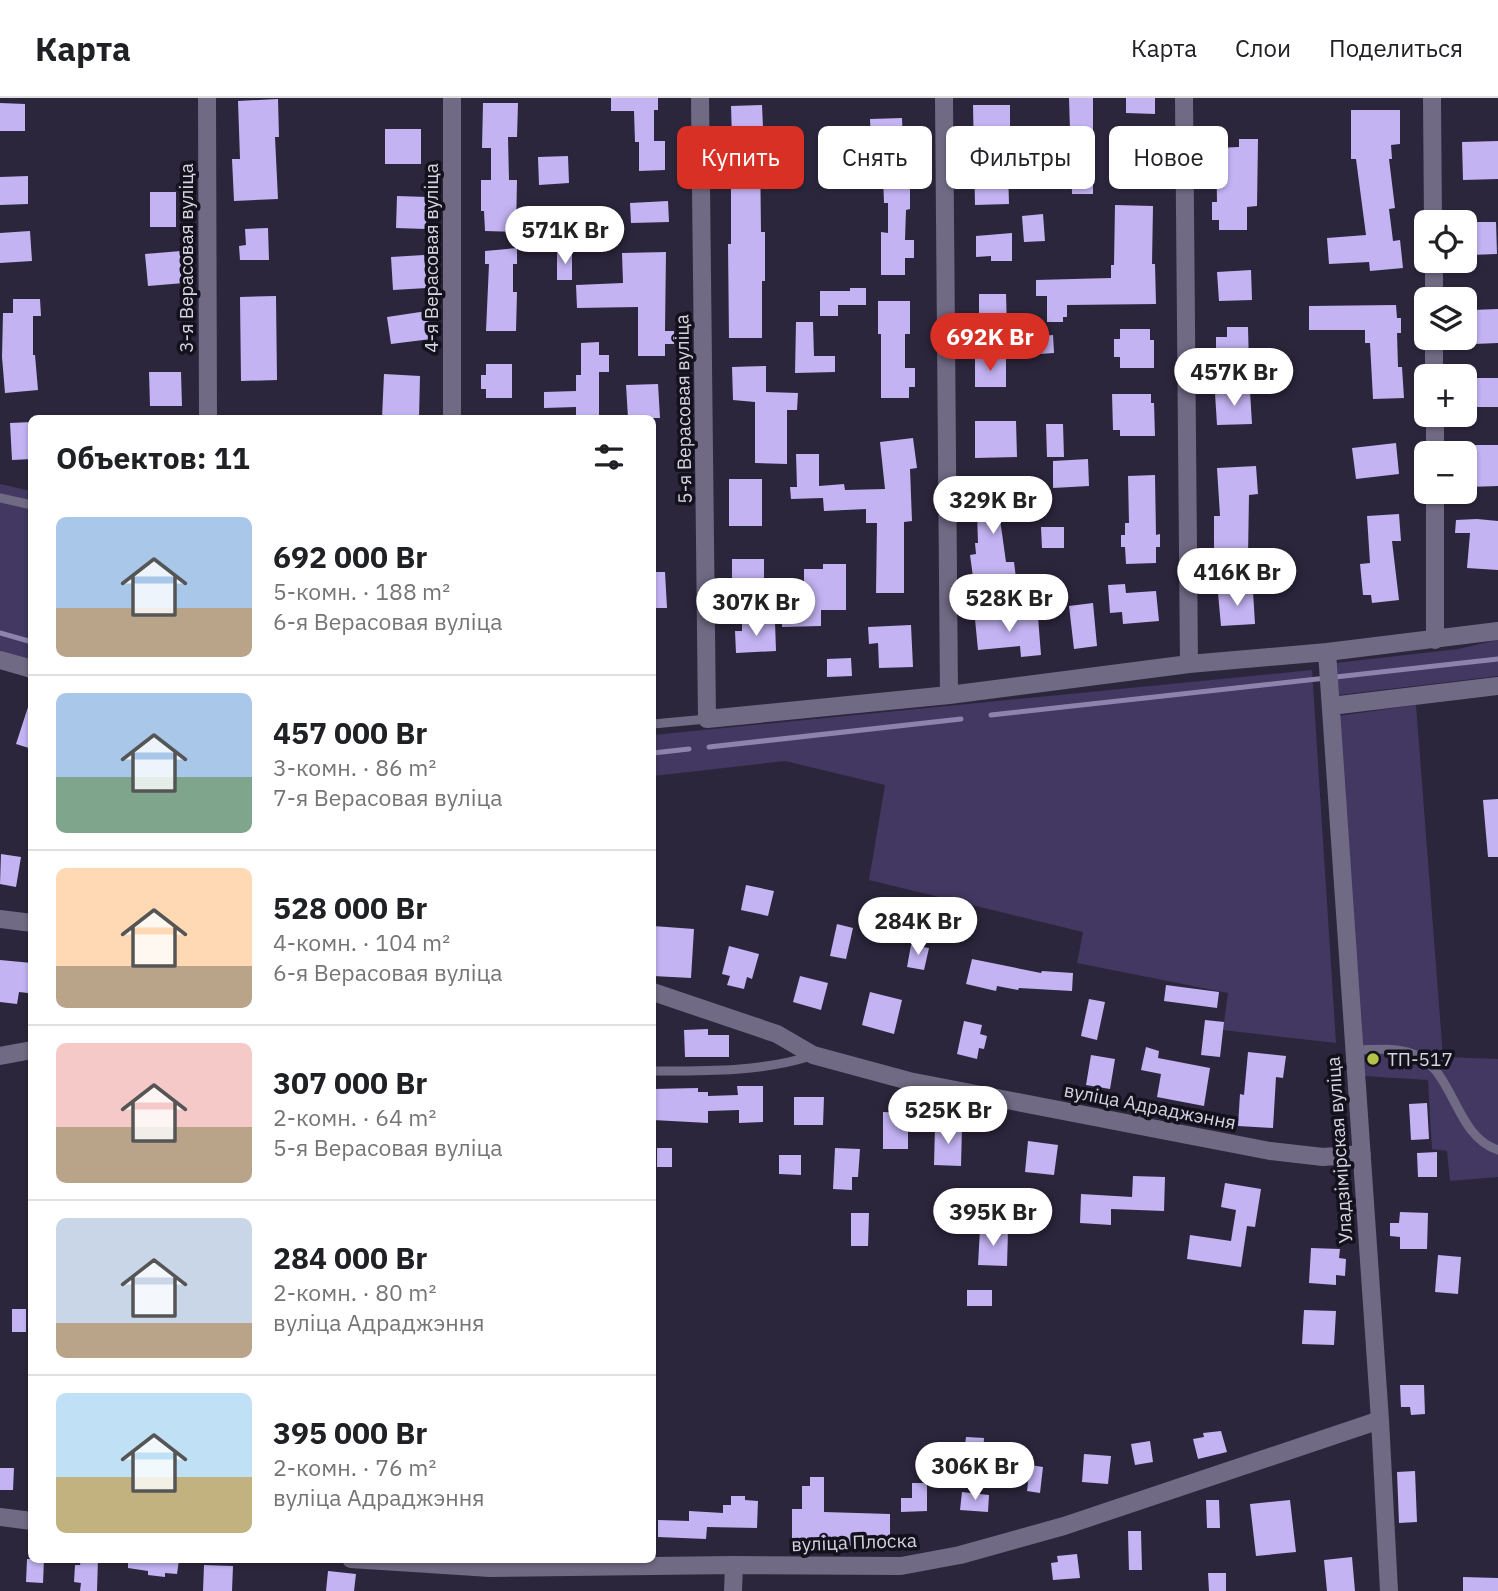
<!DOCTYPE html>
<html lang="ru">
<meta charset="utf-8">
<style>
body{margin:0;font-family:"IBM Plex Sans",sans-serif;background:#f6f6f6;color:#202124;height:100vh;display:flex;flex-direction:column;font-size:26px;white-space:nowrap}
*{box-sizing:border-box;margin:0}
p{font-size:23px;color:#757577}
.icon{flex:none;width:38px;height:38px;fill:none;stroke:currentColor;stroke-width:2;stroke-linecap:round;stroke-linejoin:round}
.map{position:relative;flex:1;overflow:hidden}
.drawer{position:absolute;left:28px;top:317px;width:628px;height:1148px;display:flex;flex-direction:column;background:#fff;border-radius:10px;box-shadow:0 2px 5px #0004}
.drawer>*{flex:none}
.top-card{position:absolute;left:677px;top:28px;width:665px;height:63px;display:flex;gap:14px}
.controls{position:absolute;left:1414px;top:112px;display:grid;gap:14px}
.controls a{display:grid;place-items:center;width:63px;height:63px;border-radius:10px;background:#fff;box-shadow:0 2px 5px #0004;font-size:35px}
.price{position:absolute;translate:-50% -60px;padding:0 16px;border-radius:24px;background:#fff;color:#222;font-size:23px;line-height:46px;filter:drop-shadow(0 2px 4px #0008)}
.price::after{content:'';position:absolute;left:50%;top:42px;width:21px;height:16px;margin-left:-10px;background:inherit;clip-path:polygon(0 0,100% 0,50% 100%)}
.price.on{background:#d93025;color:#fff}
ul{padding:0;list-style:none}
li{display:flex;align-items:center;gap:21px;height:175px;padding:0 28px}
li+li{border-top:2px solid #e0e0e0}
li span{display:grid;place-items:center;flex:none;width:196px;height:140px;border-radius:10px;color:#555}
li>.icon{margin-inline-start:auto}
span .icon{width:84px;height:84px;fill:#fffc;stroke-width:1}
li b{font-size:30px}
h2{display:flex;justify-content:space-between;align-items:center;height:84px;padding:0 28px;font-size:30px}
.chip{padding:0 24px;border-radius:10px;background:#fff;box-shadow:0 2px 5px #0004;font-size:24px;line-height:63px}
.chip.on{background:#d93025;color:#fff}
header{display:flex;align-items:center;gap:42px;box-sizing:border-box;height:98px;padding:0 35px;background:#fff;border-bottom:2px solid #e0e0e0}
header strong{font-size:33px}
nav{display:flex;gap:38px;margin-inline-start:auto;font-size:24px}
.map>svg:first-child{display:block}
.green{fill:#433861}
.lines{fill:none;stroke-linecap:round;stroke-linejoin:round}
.stream{stroke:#8e82af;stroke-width:5}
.building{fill:#c3b3f3}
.lane{stroke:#706a84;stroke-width:9}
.street{stroke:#706a84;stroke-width:18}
.poi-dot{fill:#b4c24a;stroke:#13111b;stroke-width:2.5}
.labels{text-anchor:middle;stroke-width:7;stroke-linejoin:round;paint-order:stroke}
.street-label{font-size:19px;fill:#d6d3e2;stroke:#13111b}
.poi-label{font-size:19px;fill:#d6d3e2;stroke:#13111b;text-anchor:start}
</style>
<header>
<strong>Карта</strong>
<nav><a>Карта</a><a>Слои</a><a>Поделиться</a></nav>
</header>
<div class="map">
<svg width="1498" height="1493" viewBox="0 0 1498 1493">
<rect width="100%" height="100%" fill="#2c263c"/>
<path class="green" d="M 0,386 L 31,393 L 31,568 L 0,558 Z
M 1498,542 L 1498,578 L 1338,597 L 1336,565 L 1458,551 Z
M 1312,572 L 1336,945 L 1223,932 L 1228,895 L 1077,865 L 1083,834 L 869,782 L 885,687 L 785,663 L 653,678 L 653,637 Z
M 1416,607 L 1443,959 L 1498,961 L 1498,1079 L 1450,1083 L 1447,1053 L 1432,1051 L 1428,982 L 1364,978 L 1338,618 Z"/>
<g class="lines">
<path class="stream" d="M 0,535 L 32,544
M 991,617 L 1498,561
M 709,649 L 961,621
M 653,655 L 689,651"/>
</g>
<path class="building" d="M 611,0 L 658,0 L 658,12 L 654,12 L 654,43 L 665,43 L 665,72 L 639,73 L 639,44 L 635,44 L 634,13 L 611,13 Z
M 1069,0 L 1093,0 L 1093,96 L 1072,96 Z
M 1126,0 L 1155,0 L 1155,16 L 1126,15 Z
M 278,1 L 279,39 L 275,39 L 278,101 L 234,103 L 232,61 L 240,61 L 238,3 Z
M 0,5 L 25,6 L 25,33 L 0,33 Z
M 483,5 L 518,5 L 517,39 L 508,39 L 509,82 L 517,82 L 516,134 L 485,133 L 484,113 L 481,113 L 481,82 L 491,82 L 491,50 L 482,50 Z
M 762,7 L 764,52 L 760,52 L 761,134 L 765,134 L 765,183 L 762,183 L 762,240 L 729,240 L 728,146 L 731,146 L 731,73 L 733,72 L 731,8 Z
M 973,7 L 1010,7 L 1010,35 L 1007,35 L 1009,106 L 975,107 Z
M 1351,12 L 1400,12 L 1400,46 L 1391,47 L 1392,61 L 1389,61 L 1395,110 L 1389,111 L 1393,143 L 1400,142 L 1403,170 L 1370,173 L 1369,164 L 1329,166 L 1327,140 L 1366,137 L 1356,61 L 1351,61 Z
M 902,20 L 903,46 L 871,46 L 870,21 Z
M 385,31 L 421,31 L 421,66 L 385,66 Z
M 1124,41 L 1155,41 L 1155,78 L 1124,78 Z
M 1239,41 L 1258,41 L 1257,108 L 1247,109 L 1247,132 L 1219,132 L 1219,122 L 1212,122 L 1212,104 L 1217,104 L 1216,50 L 1239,49 Z
M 1498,43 L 1498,81 L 1463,82 L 1462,44 Z
M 568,58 L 569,85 L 539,87 L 538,59 Z
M 898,76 L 898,81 L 910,81 L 910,111 L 906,112 L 905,142 L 914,142 L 914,160 L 905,160 L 905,177 L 881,177 L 881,134 L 888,135 L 888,105 L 884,105 L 883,77 Z
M 28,78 L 28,106 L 0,107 L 0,79 Z
M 150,94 L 176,94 L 176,129 L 150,129 Z
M 397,98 L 427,99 L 426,131 L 396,130 Z
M 668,103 L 669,124 L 631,125 L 630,105 Z
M 1115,107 L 1153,108 L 1152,166 L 1155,166 L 1156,206 L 1067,207 L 1067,219 L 1063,219 L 1063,224 L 1047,224 L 1047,198 L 1036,198 L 1036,182 L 1111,180 L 1111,167 L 1114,167 Z
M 1043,116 L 1045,143 L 1024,144 L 1022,118 Z
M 1466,124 L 1496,124 L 1497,156 L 1471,157 L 1471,147 L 1466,147 Z
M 268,130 L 269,162 L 240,162 L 239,148 L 246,147 L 245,131 Z
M 30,133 L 32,163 L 0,165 L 0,135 Z
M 1012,135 L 1012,163 L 991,163 L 991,158 L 976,159 L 976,138 Z
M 517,150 L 517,166 L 513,166 L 513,194 L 517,194 L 516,233 L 486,233 L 489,166 L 485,166 L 485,153 Z
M 181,153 L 184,185 L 148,188 L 145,156 Z
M 557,153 L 572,153 L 572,182 L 557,182 Z
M 666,154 L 665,233 L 674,233 L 674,246 L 665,246 L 665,258 L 638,258 L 638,209 L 577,210 L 576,187 L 623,185 L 622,155 Z
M 424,157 L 427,190 L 393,192 L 391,159 Z
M 1251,172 L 1252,202 L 1219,203 L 1217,174 Z
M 850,190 L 866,190 L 866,207 L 838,207 L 838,218 L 820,218 L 820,193 L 850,193 Z
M 979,196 L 1006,196 L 1007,230 L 979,230 Z
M 276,198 L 277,282 L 241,283 L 240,199 Z
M 13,201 L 40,201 L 41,218 L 33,218 L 33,257 L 35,257 L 38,292 L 5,295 L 2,259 L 3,215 L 13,215 Z
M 878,203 L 910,203 L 910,236 L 905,236 L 905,270 L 915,270 L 915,289 L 909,289 L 909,300 L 881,300 L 881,236 L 878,236 Z
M 1396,207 L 1397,220 L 1401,220 L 1401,235 L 1397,235 L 1398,269 L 1402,269 L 1404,300 L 1373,301 L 1370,245 L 1365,245 L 1365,232 L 1309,232 L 1309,208 Z
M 1498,211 L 1498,245 L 1474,246 L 1472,212 Z
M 427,213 L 431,241 L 391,246 L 387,219 Z
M 796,224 L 813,224 L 814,258 L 835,258 L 835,274 L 795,275 Z
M 1227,229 L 1248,229 L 1249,267 L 1216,267 L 1216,239 L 1227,239 Z
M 1120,231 L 1150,231 L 1150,242 L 1154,242 L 1154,270 L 1120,270 L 1120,259 L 1114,259 L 1114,241 L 1120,241 Z
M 1053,237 L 1054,255 L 1023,257 L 1022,240 Z
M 599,244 L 599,257 L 609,257 L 609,274 L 599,274 L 599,320 L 576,320 L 576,309 L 544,310 L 544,294 L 576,293 L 576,277 L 581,277 L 581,245 Z
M 975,261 L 1006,261 L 1006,289 L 975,289 Z
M 486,266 L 512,266 L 512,300 L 486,300 L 486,291 L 481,291 L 481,277 L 486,277 Z
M 766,268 L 766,294 L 798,295 L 797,312 L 787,312 L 787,366 L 755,365 L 755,304 L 733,302 L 732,269 Z
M 149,274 L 181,274 L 182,308 L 150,308 Z
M 384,276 L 420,278 L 419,320 L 382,320 Z
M 1476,280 L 1498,280 L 1498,309 L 1475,309 Z
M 658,286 L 660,320 L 628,320 L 626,287 Z
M 1250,293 L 1252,326 L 1217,327 L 1215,295 Z
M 1112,296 L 1151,296 L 1151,305 L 1154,305 L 1155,338 L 1120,338 L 1120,332 L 1113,332 Z
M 975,323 L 1016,323 L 1017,359 L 975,360 Z
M 32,324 L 32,361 L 12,362 L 10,325 Z
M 1046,326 L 1063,326 L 1064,359 L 1047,359 Z
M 913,340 L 917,370 L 910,371 L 912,423 L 904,424 L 904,495 L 876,495 L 877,425 L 866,425 L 866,411 L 824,413 L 823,400 L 791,401 L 790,389 L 797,389 L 796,356 L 819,356 L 819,388 L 844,386 L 845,392 L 885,391 L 880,344 Z
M 1396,345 L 1399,376 L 1356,381 L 1352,350 Z
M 1467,347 L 1498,347 L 1498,388 L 1468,389 Z
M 1088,361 L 1089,388 L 1053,390 L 1053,363 Z
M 1256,368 L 1258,396 L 1249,397 L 1248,459 L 1214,458 L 1214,418 L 1220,418 L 1217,370 Z
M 1155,377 L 1156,437 L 1160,436 L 1160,449 L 1156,449 L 1156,465 L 1126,466 L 1125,449 L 1121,449 L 1121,437 L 1125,437 L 1125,425 L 1129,425 L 1128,378 Z
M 729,381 L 762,381 L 762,428 L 729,428 Z
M 1012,383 L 1014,420 L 1000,421 L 1006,464 L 1014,464 L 1016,480 L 1008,481 L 1009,490 L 981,494 L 979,478 L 973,479 L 970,457 L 976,456 L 975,445 L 978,445 L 976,385 Z
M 1399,416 L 1401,443 L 1392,443 L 1399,502 L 1372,505 L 1371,497 L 1363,497 L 1360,466 L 1370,465 L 1367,418 Z
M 1477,421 L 1498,423 L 1498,472 L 1467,470 L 1470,435 L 1455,435 L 1456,422 Z
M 1041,429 L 1064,429 L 1064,450 L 1042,450 Z
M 732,461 L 764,461 L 764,496 L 732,496 Z
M 823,466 L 846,466 L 846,512 L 821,512 L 821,528 L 782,529 L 782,508 L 804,508 L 804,471 L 823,471 Z
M 653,474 L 665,474 L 667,510 L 653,510 Z
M 1125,486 L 1126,495 L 1156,493 L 1159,523 L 1123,526 L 1122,514 L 1110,515 L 1108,487 Z
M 1253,493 L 1255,526 L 1221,528 L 1218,495 Z
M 1093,505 L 1097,548 L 1074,551 L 1069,508 Z
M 1005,518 L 1005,522 L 1038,519 L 1041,557 L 1021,559 L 1020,548 L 978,552 L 975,521 Z
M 775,524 L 776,553 L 736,555 L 735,533 L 742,533 L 742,525 Z
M 911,527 L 913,569 L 879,570 L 878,545 L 869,546 L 868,529 Z
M 851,560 L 852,578 L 827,579 L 827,561 Z
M 29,606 L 32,607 L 32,651 L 16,646 Z
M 1498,701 L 1498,759 L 1488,759 L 1483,702 Z
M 1,756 L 21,759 L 16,789 L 0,786 Z
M 746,787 L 774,793 L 768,818 L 741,812 Z
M 837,826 L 853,830 L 846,861 L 830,858 Z
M 653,828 L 694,831 L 691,880 L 653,878 Z
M 911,847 L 929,850 L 924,872 L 907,869 Z
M 729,848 L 759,856 L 752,881 L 747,879 L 744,891 L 727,887 L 730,878 L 722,876 Z
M 972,861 L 1041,875 L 1042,873 L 1073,875 L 1072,893 L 1019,890 L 1018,892 L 997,888 L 996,893 L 966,886 Z
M 0,862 L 32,865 L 28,895 L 19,894 L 17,906 L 0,904 Z
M 800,878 L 828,885 L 821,912 L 793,904 Z
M 1166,887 L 1219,894 L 1217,910 L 1164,903 Z
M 870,894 L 902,902 L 894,936 L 862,927 Z
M 1089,901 L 1105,904 L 1097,942 L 1081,938 Z
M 1205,922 L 1224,924 L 1220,959 L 1201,957 Z
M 964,923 L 982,927 L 980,936 L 987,938 L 984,951 L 979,950 L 977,961 L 957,956 Z
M 708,931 L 708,937 L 729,937 L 729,959 L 685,959 L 684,932 Z
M 1146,949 L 1159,953 L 1158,960 L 1210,970 L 1204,1008 L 1157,999 L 1161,976 L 1141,972 Z
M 1248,954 L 1286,958 L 1283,980 L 1276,979 L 1273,1030 L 1238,1028 L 1240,996 L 1244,997 Z
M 1091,957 L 1115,961 L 1110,991 L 1086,987 Z
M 737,988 L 763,988 L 763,1024 L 739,1025 L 739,1012 L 708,1013 L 708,1025 L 653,1022 L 653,991 L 698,990 L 698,994 L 708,994 L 708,998 L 738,997 Z
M 794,999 L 824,999 L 823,1027 L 794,1027 Z
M 1427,1005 L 1429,1041 L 1411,1042 L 1409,1006 Z
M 883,1014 L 908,1015 L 908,1051 L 883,1051 Z
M 935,1028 L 962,1029 L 961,1068 L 934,1067 Z
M 1028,1043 L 1058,1047 L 1054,1077 L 1025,1074 Z
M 657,1050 L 672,1050 L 672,1069 L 657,1069 Z
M 835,1050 L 860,1051 L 858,1079 L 852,1079 L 852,1092 L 833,1091 Z
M 1437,1054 L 1437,1079 L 1418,1079 L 1417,1055 Z
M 779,1057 L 801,1057 L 801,1077 L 779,1076 Z
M 1133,1078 L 1165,1079 L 1164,1113 L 1111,1111 L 1111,1127 L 1080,1125 L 1081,1096 L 1132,1099 Z
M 1225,1085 L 1261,1091 L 1255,1129 L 1247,1128 L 1241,1169 L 1187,1161 L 1190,1137 L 1231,1143 L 1236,1112 L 1221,1109 Z
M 1400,1114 L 1428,1115 L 1427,1151 L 1400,1151 L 1400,1139 L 1390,1138 L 1390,1125 L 1399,1125 Z
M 851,1115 L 869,1115 L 868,1148 L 851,1148 Z
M 980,1131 L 1008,1133 L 1007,1168 L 978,1167 Z
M 1311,1150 L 1340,1151 L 1339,1160 L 1346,1161 L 1345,1178 L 1336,1177 L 1336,1187 L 1309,1185 Z
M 1438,1157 L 1461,1159 L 1458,1196 L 1435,1194 Z
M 967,1192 L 992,1192 L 992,1208 L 967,1208 Z
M 12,1211 L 26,1211 L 26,1234 L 12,1234 Z
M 1304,1212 L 1336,1213 L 1334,1247 L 1302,1246 Z
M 1400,1287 L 1424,1287 L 1425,1316 L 1411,1317 L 1410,1309 L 1401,1309 Z
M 1221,1333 L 1227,1354 L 1198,1361 L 1193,1341 L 1204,1339 L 1203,1335 Z
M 966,1339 L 984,1340 L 983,1356 L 964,1355 Z
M 1150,1343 L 1153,1364 L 1135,1367 L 1131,1346 Z
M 1084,1356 L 1111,1358 L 1108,1386 L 1082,1384 Z
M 1030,1367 L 1043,1369 L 1040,1395 L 1027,1393 Z
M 0,1370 L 14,1370 L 13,1392 L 0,1392 Z
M 1415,1373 L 1417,1424 L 1399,1425 L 1397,1374 Z
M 810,1379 L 824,1379 L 824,1414 L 890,1416 L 890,1449 L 832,1449 L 833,1442 L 792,1441 L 792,1411 L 802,1411 L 802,1388 L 810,1388 Z
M 912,1385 L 927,1385 L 927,1413 L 901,1414 L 901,1400 L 912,1400 Z
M 962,1394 L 989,1397 L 988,1414 L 960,1412 Z
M 731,1398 L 745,1398 L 745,1402 L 758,1403 L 757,1430 L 707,1429 L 706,1441 L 658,1439 L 658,1422 L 689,1423 L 689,1413 L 723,1415 L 723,1407 L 731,1407 Z
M 1206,1402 L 1219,1402 L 1220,1430 L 1207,1430 Z
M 1290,1402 L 1296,1454 L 1256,1458 L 1250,1406 Z
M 1128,1433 L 1141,1433 L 1142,1472 L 1129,1472 Z
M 1077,1456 L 1080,1480 L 1053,1482 L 1051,1465 L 1058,1464 L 1057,1458 Z
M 1352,1459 L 1355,1493 L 1327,1493 L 1324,1462 Z
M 27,1461 L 44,1461 L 43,1485 L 26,1484 Z
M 81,1461 L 98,1461 L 97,1493 L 80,1493 L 81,1485 L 74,1484 L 75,1467 L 80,1467 Z
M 128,1461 L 179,1462 L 177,1476 L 165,1475 L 165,1479 L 148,1477 L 148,1473 L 128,1470 Z
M 204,1467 L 233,1468 L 232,1493 L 203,1493 Z
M 328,1473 L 356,1476 L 354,1493 L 326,1493 Z
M 1208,1475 L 1226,1475 L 1226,1493 L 1209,1493 Z
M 1463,1479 L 1498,1480 L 1498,1493 L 1463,1493 Z"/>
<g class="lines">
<path class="lane" d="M 0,400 L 32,407
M 653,626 L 707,621
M 1353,952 C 1371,952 1390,949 1408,954 C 1455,966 1452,1037 1498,1052
M 653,973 C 705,973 761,974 811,958"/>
<path class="street" d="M 207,0 L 208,320
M 452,0 L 452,320
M 700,0 L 707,621 L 949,597 L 1189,566 L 1327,554 L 1498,533
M 944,0 L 949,597
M 1184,0 L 1189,566
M 1432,0 L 1433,124
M 1434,163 L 1434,201
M 1434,240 L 1434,278
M 1435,317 L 1435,355
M 1435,542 L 1435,394
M 1327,554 L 1380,1322 L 1389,1493
M 0,562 L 32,571
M 1331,608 L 1498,588
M 0,821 L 32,825
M 653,894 L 777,936 L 813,957 L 909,983 L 1270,1053 L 1323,1059 L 1362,1056
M 0,958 L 32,952
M 0,1419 L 32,1423
M 351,1461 L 490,1470 L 734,1467 L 901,1468 L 960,1457 L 1064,1428 L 1380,1322
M 733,1493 L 734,1467"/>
</g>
<circle class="poi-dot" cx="1373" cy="961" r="7"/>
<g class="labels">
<g class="street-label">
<text transform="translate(186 160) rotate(-90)" y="7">3-я Верасовая вуліца</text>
<text transform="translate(431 160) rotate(-90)" y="7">4-я Верасовая вуліца</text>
<text transform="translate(683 311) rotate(-91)" y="7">5-я Верасовая вуліца</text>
<text transform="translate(1150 1008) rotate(11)" y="7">вуліца Адраджэння</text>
<text transform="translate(1339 1052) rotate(-94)" y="7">Уладзімірская вуліца</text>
<text transform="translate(854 1444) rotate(-2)" y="7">вуліца Плоска</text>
</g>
<g class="poi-label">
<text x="1387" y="968">ТП-517</text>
</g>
</g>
</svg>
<div class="controls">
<a><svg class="icon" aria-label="locate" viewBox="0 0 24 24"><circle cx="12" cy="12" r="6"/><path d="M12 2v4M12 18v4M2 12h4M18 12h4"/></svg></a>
<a><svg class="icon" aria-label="layers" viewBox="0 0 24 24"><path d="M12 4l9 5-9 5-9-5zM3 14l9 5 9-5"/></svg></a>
<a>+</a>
<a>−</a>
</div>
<b class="price" style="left:565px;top:168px">571K Br</b>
<b class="price on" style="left:990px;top:275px">692K Br</b>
<b class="price" style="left:1234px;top:310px">457K Br</b>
<b class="price" style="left:993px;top:438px">329K Br</b>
<b class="price" style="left:1237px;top:510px">416K Br</b>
<b class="price" style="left:1009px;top:536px">528K Br</b>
<b class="price" style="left:756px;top:540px">307K Br</b>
<b class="price" style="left:918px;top:859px">284K Br</b>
<b class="price" style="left:948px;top:1048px">525K Br</b>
<b class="price" style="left:993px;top:1150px">395K Br</b>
<b class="price" style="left:975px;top:1404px">306K Br</b>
<div class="top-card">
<a class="chip on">Купить</a>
<a class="chip">Снять</a>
<a class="chip">Фильтры</a>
<a class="chip">Новое</a>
</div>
<section class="drawer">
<h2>Объектов: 11<svg class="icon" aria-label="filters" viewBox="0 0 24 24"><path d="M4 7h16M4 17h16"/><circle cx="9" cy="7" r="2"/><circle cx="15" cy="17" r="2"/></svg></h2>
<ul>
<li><span style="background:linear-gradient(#a9c7e8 65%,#b9a48a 0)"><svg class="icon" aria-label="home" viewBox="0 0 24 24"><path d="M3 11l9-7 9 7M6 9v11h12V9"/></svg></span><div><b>692 000 Br</b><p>5-комн. · 188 m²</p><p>6-я Верасовая вуліца</p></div></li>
<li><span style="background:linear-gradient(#a9c7e8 60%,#7fa58c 0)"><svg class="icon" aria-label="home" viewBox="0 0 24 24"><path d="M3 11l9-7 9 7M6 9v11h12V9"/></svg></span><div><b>457 000 Br</b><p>3-комн. · 86 m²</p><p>7-я Верасовая вуліца</p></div></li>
<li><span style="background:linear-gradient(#ffd9b3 70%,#b9a48a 0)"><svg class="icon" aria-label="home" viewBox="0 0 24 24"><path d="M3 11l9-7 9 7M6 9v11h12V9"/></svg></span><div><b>528 000 Br</b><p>4-комн. · 104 m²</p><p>6-я Верасовая вуліца</p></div></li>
<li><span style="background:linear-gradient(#f6c9c9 60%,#b9a48a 0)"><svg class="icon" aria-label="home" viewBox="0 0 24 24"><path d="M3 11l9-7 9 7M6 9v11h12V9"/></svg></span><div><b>307 000 Br</b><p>2-комн. · 64 m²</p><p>5-я Верасовая вуліца</p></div></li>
<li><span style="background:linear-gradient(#c9d6e8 75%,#b9a48a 0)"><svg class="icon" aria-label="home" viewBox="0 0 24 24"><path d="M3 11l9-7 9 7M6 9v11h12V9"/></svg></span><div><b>284 000 Br</b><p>2-комн. · 80 m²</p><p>вуліца Адраджэння</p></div></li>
<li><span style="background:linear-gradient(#bfe0f5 60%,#c2b280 0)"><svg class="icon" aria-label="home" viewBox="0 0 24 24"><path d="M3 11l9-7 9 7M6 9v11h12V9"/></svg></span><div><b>395 000 Br</b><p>2-комн. · 76 m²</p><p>вуліца Адраджэння</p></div></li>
</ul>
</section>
</div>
